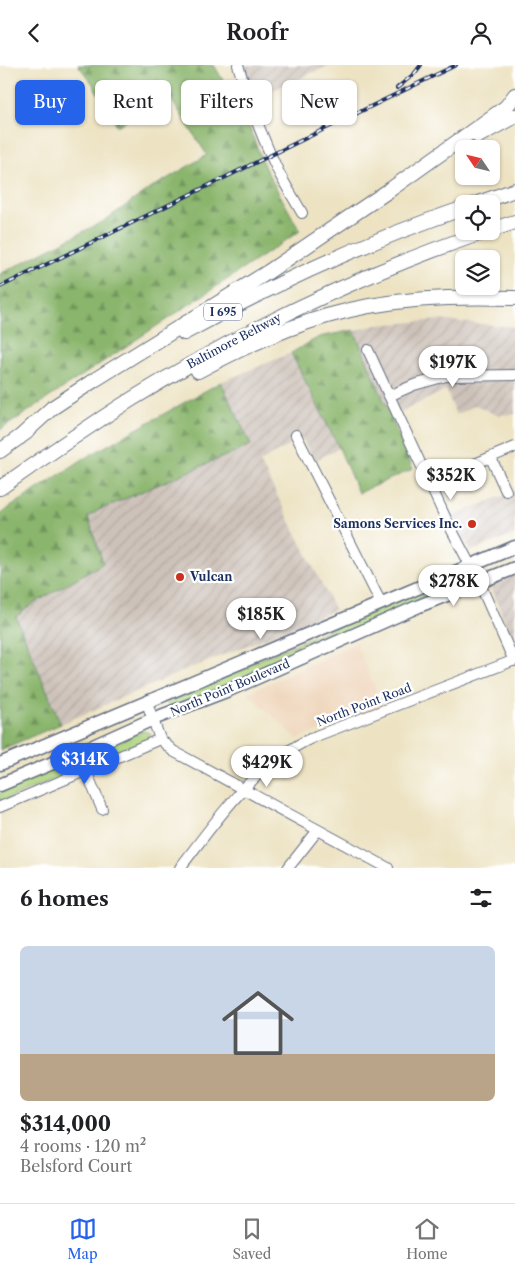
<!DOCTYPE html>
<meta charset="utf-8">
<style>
body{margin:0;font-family:"Libre Caslon Text",serif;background:#f6f6f6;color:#202124;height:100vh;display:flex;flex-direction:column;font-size:19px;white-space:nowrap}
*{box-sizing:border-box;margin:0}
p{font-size:16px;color:#757577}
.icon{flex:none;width:28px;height:28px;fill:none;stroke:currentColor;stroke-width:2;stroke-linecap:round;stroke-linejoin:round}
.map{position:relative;height:803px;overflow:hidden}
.drawer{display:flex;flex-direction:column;background:#fff;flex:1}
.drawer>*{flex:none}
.banner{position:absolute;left:15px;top:15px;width:485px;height:45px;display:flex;gap:10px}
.needle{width:32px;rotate:305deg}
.tools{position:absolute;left:455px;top:75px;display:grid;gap:10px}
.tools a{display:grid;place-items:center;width:45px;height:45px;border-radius:8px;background:#fff;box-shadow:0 1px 4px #0004;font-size:25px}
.price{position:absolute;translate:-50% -42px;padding:0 11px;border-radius:18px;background:#fff;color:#222;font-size:16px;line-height:32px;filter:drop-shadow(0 1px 2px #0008)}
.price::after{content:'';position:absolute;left:50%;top:30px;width:15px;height:11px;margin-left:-8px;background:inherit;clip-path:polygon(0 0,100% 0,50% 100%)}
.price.on{background:#2563eb;color:#fff}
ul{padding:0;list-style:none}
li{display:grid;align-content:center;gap:10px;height:265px;padding:0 20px}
li span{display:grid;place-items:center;height:155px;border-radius:8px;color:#555}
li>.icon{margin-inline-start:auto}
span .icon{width:90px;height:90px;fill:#fffc;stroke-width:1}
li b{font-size:21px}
h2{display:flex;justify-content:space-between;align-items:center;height:60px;padding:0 20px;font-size:21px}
.pill{padding:0 18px;border-radius:8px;background:#fff;box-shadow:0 1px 4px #0004;font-size:18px;line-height:45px}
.pill.on{background:#2563eb;color:#fff}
header{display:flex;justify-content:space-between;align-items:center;height:65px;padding:0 20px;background:#fff;font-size:22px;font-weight:600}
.menu{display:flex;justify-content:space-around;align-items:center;height:70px;border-top:1px solid #e0e0e0;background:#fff;font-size:14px;color:#757577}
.menu a{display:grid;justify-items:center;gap:2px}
.menu .on{color:#2563eb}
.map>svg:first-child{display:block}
.built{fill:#efd6bc}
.industrial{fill:url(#industrial-furrows)}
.green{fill:#add37d;stroke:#64816e}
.forest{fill:url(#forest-firs);stroke:#527265}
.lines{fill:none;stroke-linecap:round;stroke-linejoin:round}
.minor-casing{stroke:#646e81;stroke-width:12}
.major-casing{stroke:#646e81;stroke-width:15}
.highway-casing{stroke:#646e81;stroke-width:16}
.minor{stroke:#fff;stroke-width:10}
.major{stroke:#fff;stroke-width:12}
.highway{stroke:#fff;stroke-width:14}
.rail-casing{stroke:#1b2f5e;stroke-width:4}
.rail{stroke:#fff;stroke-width:2;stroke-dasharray:5.5;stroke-linecap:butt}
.poi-dot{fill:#c8321e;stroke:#fff;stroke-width:2}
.labels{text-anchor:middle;stroke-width:4.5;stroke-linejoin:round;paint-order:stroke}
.shield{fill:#fff;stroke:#5f6d8e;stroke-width:1}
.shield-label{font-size:11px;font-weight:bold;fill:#1b2f5e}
.street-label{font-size:12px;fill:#1b2f5e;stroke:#fff}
.poi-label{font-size:12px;font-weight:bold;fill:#1b2f5e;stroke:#fff;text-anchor:end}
</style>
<header><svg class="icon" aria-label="back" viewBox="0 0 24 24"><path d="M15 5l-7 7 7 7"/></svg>Roofr<svg class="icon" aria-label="person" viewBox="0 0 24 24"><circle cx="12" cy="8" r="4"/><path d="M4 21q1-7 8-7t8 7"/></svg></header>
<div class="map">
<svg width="515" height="803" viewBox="0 0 515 803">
<defs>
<pattern id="industrial-furrows" width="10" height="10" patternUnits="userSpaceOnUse" patternTransform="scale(1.25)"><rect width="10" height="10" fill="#cdc2b9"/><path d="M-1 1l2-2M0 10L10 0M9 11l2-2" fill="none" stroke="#afa7a1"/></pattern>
<pattern id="forest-firs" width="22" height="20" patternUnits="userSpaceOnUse" patternTransform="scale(1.25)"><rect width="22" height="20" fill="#8ab56c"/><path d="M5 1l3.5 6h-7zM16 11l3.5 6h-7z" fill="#70945c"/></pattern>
</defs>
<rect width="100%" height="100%" fill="#fff"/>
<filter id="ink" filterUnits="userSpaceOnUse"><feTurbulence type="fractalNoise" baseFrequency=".02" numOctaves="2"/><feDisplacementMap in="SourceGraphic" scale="10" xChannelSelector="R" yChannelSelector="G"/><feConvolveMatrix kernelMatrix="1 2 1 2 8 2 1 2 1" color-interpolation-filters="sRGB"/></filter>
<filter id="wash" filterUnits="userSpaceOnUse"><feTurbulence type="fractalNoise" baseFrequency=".0096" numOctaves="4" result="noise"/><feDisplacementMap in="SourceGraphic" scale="20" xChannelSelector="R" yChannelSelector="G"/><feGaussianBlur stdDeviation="1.12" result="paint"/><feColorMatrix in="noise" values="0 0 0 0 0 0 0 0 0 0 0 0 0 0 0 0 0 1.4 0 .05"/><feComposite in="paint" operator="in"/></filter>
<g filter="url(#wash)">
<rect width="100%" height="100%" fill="#ede3c3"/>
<path class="built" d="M 356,578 L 383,642 L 298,674 L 248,628 Z"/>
<path class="industrial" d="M 242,0 L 330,0 L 252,34 Z
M 439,255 L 515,262 L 515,349 L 497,350 L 475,340 L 456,350 L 446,325 L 391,352 L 354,266 L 376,260 Z
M 291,288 L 339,383 L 314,396 L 302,373 L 260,397 L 335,545 L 181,607 L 61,659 L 16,552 L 35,538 L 103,498 L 87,452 L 98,445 L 251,380 L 221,317 Z
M 515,426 L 515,470 L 471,486 L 450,452 Z
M 515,510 L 515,577 L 513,576 L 492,525 L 492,519 Z"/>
<path class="green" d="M 461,508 L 464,514 L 414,536 L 375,557 L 170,644 L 167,638 L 256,596 Z
M 143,666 L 151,668 L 148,674 L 0,737 L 0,727 Z"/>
<path class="forest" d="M 78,0 L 214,0 L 247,56 L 265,103 L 300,166 L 0,365 L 0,209 L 104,156 L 148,125 L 207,90 L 169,31 L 117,61 L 92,18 Z
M 354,265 L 413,404 L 358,428 L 339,383 L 291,288 L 319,272 Z
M 221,317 L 251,380 L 99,445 L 88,452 L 103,498 L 33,539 L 16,552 L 61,659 L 0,685 L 0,449 L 83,394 Z"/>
</g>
<g filter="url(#ink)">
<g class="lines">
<defs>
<path id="minor" d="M 238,0 C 249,37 262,73 279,108 C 286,121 294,134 302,148
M 368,285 L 446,454 L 479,517 L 514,596
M 389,331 L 414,320 L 446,311 L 515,310
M 296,370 L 381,538
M 491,393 L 506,426
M 429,418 L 515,382
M 147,638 L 160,674 L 173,686 L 388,803
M 86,706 L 102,744
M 0,742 L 160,674
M 180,803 C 218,753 256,697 316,671 L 515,595
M 288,803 L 318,765"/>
<path id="major" d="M 0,699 L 515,482
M 0,720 L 93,681 L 153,654 L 229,625 L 419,541 L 515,503"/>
<path id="highway" d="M 478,71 L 515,51
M 475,139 L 515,125
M 491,165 L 515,157
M 184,268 C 274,219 367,176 464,143
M 198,306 C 239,284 282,264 327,251 C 388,233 452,231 515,233
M 19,373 L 52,343 L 96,314 L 268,207 L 391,124 L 506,42 L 515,30
M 0,386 L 27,367
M 0,423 C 43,393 87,362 132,334 C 244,265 363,208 487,166"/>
</defs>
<use href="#minor" class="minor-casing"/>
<use href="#major" class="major-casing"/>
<use href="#highway" class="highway-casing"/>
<use href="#minor" class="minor"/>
<use href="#major" class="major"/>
<use href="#highway" class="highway"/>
<defs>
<path id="rail" d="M 397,23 L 414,9 L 421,0
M 0,222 L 456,0"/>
</defs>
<use href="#rail" class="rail-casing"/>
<use href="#rail" class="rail"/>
</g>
</g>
<g class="poi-dot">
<circle cx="472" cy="459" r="5"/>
<circle cx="180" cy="512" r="5"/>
</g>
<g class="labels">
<rect class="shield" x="204" y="238.5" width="38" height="17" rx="4"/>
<g class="shield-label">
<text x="223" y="251">I 695</text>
</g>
<g class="street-label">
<text transform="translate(234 276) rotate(-28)" y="4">Baltimore Beltway</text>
<text transform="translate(230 623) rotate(-23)" y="4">North Point Boulevard</text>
<text transform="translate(364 640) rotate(-21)" y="4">North Point Road</text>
</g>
<g class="poi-label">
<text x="462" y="463">Samons Services Inc.</text>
<text x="190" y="516" text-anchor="start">Vulcan</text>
</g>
</g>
</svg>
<div class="tools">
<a><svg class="needle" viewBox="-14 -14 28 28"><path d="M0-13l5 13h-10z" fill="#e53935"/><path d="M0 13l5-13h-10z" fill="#757577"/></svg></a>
<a><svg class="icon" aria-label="locate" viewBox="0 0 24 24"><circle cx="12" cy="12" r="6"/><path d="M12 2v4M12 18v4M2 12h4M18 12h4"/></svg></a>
<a><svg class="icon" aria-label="layers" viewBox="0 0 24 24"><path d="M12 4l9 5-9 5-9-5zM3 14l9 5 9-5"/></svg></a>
</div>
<b class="price" style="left:453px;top:323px">$197K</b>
<b class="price" style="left:451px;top:436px">$352K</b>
<b class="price" style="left:454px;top:542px">$278K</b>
<b class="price" style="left:261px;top:575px">$185K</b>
<b class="price on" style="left:85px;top:720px">$314K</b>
<b class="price" style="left:267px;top:723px">$429K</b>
<div class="banner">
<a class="pill on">Buy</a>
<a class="pill">Rent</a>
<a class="pill">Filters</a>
<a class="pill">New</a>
</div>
</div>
<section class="drawer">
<h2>6 homes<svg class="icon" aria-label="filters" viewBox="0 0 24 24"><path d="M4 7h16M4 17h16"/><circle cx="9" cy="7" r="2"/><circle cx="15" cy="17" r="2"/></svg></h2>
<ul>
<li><span style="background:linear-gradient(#c9d6e8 70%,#b9a48a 0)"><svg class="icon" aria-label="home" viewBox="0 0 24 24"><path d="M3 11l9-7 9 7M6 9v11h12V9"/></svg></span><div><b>$314,000</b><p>4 rooms · 120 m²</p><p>Belsford Court</p></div></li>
</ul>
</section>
<nav class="menu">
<a class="on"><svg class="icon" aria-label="map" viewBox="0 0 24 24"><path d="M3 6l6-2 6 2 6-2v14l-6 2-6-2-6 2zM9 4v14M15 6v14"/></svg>Map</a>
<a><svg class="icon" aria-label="saved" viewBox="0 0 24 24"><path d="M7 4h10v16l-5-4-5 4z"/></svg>Saved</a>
<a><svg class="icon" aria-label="home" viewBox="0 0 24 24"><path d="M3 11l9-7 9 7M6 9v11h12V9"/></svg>Home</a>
</nav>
